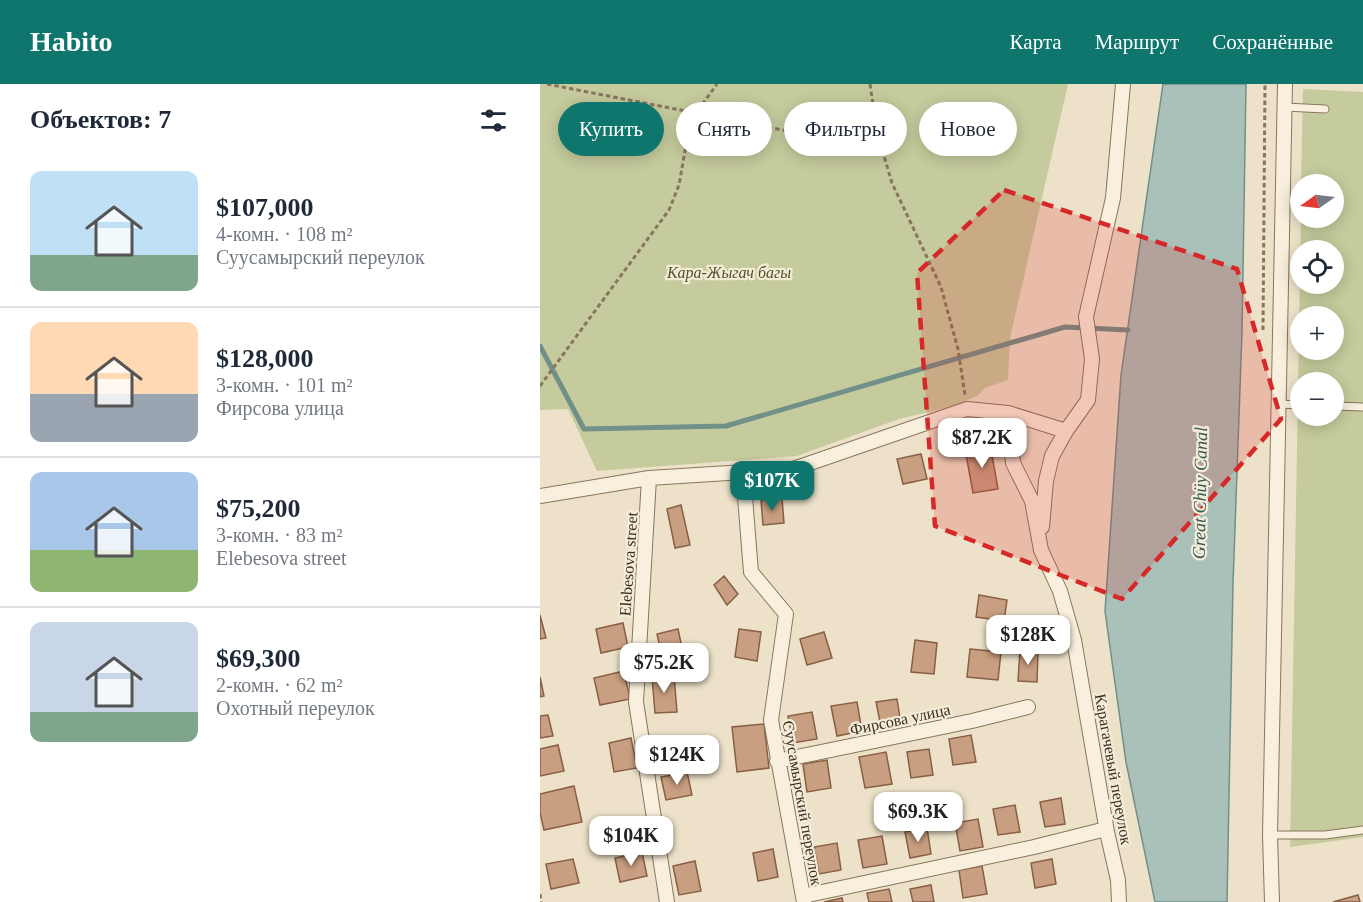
<!DOCTYPE html>
<html lang="ru">
<meta charset="utf-8">
<style>
body{margin:0;font-family:"Times New Roman",serif;background:#f6f6f7;color:#1f2937;height:100vh;display:flex;flex-direction:column;font-size:22px;white-space:nowrap}
*{box-sizing:border-box;margin:0}
p{font-size:20px;color:#747a83}
.icon{flex:none;width:33px;height:33px;fill:none;stroke:currentColor;stroke-width:2;stroke-linecap:round;stroke-linejoin:round}
.map{position:relative;flex:1;overflow:hidden}
.side{display:flex;flex-direction:column;background:#fff;width:540px}
.side>*{flex:none}
.guide{position:absolute;left:18px;top:18px;width:570px;height:54px;display:flex;gap:12px}
.needle{width:39px;rotate:256deg}
.fabs{position:absolute;left:750px;top:90px;display:grid;gap:12px}
.fabs a{display:grid;place-items:center;width:54px;height:54px;border-radius:50%;background:#fff;box-shadow:0 3px 15px #0003;font-size:30px}
.price{position:absolute;translate:-50% -51px;padding:0 14px;border-radius:12px;background:#fff;color:#222;font-size:20px;line-height:39px;filter:drop-shadow(0 2px 3px #0008)}
.price::after{content:'';position:absolute;left:50%;top:36px;width:18px;height:14px;margin-left:-9px;background:inherit;clip-path:polygon(0 0,100% 0,50% 100%)}
.price.selected{background:#0f766e;color:#fff}
ul{padding:0;list-style:none}
li{display:flex;align-items:center;gap:18px;height:150px;padding:0 30px}
li+li{border-top:2px solid #e0e1e3}
li span{display:grid;place-items:center;flex:none;width:168px;height:120px;border-radius:12px;color:#555}
li>.icon{margin-inline-start:auto}
span .icon{width:72px;height:72px;fill:#fffc;stroke-width:1}
li b{font-size:26px}
h2{display:flex;justify-content:space-between;align-items:center;height:72px;padding:0 30px;font-size:26px}
.pill{padding:0 21px;border-radius:27px;background:#fff;box-shadow:0 3px 15px #0003;font-size:21px;line-height:54px}
.pill.selected{background:#0f766e;color:#fff}
header{display:flex;align-items:center;gap:36px;box-sizing:border-box;height:84px;padding:0 30px;background:#0f766e;color:#fff}
header strong{font-size:28px}
nav{display:flex;gap:33px;margin-inline-start:auto;font-size:21px}
main{display:flex;flex:1;min-height:0}
.map>svg:first-child{display:block}
.green{fill:#c6cb9d;fill-rule:evenodd}
.water{fill:#aac1ba;stroke:#709088;stroke-width:1.5}
.lines{fill:none;stroke-linecap:round;stroke-linejoin:round}
.stream{stroke:#709088;stroke-width:5}
.building{fill:#c99f81;stroke:#875f45;stroke-width:1.5}
.lane-casing{stroke:#89755e;stroke-width:9}
.street-casing{stroke:#89755e;stroke-width:16}
.path{stroke:#89755e;stroke-width:3;stroke-dasharray:4.5 3;stroke-linecap:butt}
.lane{stroke:#f8f0dc;stroke-width:7}
.street{stroke:#f8f0dc;stroke-width:14}
.marked{fill:#d62828;fill-opacity:0.2;stroke:#d62828;stroke-width:4.5;stroke-dasharray:12 8;stroke-linejoin:round}
.labels{text-anchor:middle;stroke-width:4.5;stroke-linejoin:round;paint-order:stroke}
.park-label{font-size:16px;font-style:italic;fill:#4a5529;stroke:#f5ecd8}
.street-label{font-size:16px;fill:#3a2d21;stroke:#f5ecd8}
.water-label{font-size:18px;font-style:italic;fill:#315956;stroke:#f5ecd8}
</style>
<header>
<strong>Habito</strong>
<nav><a>Карта</a><a>Маршрут</a><a>Сохранённые</a></nav>
</header>
<main>
<section class="side">
<h2>Объектов: 7<svg class="icon" aria-label="filters" viewBox="0 0 24 24"><path d="M4 7h16M4 17h16"/><circle cx="9" cy="7" r="2"/><circle cx="15" cy="17" r="2"/></svg></h2>
<ul>
<li><span style="background:linear-gradient(#bfe0f5 70%,#7fa58c 0)"><svg class="icon" aria-label="home" viewBox="0 0 24 24"><path d="M3 11l9-7 9 7M6 9v11h12V9"/></svg></span><div><b>$107,000</b><p>4-комн. · 108 m²</p><p>Суусамырский переулок</p></div></li>
<li><span style="background:linear-gradient(#ffd9b3 60%,#9aa5b1 0)"><svg class="icon" aria-label="home" viewBox="0 0 24 24"><path d="M3 11l9-7 9 7M6 9v11h12V9"/></svg></span><div><b>$128,000</b><p>3-комн. · 101 m²</p><p>Фирсова улица</p></div></li>
<li><span style="background:linear-gradient(#a9c7e8 65%,#8fb573 0)"><svg class="icon" aria-label="home" viewBox="0 0 24 24"><path d="M3 11l9-7 9 7M6 9v11h12V9"/></svg></span><div><b>$75,200</b><p>3-комн. · 83 m²</p><p>Elebesova street</p></div></li>
<li><span style="background:linear-gradient(#c9d6e8 75%,#7fa58c 0)"><svg class="icon" aria-label="home" viewBox="0 0 24 24"><path d="M3 11l9-7 9 7M6 9v11h12V9"/></svg></span><div><b>$69,300</b><p>2-комн. · 62 m²</p><p>Охотный переулок</p></div></li>
</ul>
</section>
<div class="map">
<svg width="823" height="818" viewBox="0 0 823 818">
<rect width="100%" height="100%" fill="#ede2c9"/>
<path class="green" d="M 0,0 L 528,0 L 470,254 L 468,296 L 445,304 L 437,312 L 415,322 L 359,335 L 257,372 L 57,387 L 28,325 L 0,326 Z
M 763,5 L 823,8 L 823,753 L 750,763 L 761,134 L 794,134 L 794,100 L 761,100 ZM 760,166 L 794,166 L 794,200 L 760,200 ZM 760,232 L 794,232 L 794,266 L 760,266 ZM 760,298 L 794,298 L 794,332 L 760,332 Z"/>
<path class="water" d="M 623,0 L 706,0 L 702,248 L 693,500 L 687,818 L 615,818 L 586,678 L 565,527 L 581,291 Z"/>
<g class="lines">
<path class="stream" d="M 0,262 L 44,345 L 186,342 L 525,243 L 588,246"/>
</g>
<path class="building" d="M 450,360 L 458,405 L 433,409 L 425,365 Z
M 381,370 L 387,395 L 363,400 L 357,375 Z
M 242,414 L 244,439 L 223,441 L 221,416 Z
M 141,421 L 150,461 L 135,464 L 127,425 Z
M 184,492 L 198,510 L 187,521 L 174,501 Z
M 439,511 L 467,516 L 464,537 L 436,533 Z
M 0,531 L 6,554 L 0,555 Z
M 83,539 L 88,563 L 61,569 L 56,545 Z
M 138,545 L 142,564 L 121,568 L 117,550 Z
M 199,545 L 221,548 L 217,577 L 195,573 Z
M 284,548 L 292,574 L 267,581 L 260,555 Z
M 375,556 L 397,559 L 394,590 L 371,588 Z
M 430,565 L 461,568 L 458,596 L 427,593 Z
M 480,566 L 498,567 L 497,598 L 478,597 Z
M 84,587 L 90,615 L 60,621 L 54,594 Z
M 134,592 L 137,628 L 115,629 L 112,593 Z
M 0,593 L 4,612 L 0,613 Z
M 357,615 L 361,640 L 341,643 L 336,618 Z
M 317,618 L 322,647 L 297,652 L 291,622 Z
M 272,628 L 277,655 L 253,659 L 248,632 Z
M 8,631 L 13,652 L 0,654 L 0,632 Z
M 224,640 L 229,684 L 197,688 L 192,643 Z
M 431,651 L 436,678 L 413,681 L 409,655 Z
M 91,654 L 97,684 L 74,688 L 69,659 Z
M 18,661 L 24,687 L 0,692 L 0,665 Z
M 389,665 L 393,691 L 371,694 L 367,668 Z
M 346,668 L 352,700 L 325,704 L 319,673 Z
M 287,676 L 291,704 L 267,708 L 263,680 Z
M 147,688 L 152,711 L 126,716 L 121,693 Z
M 34,702 L 42,738 L 4,746 L 0,729 L 0,710 Z
M 521,714 L 525,740 L 505,743 L 500,718 Z
M 475,721 L 480,748 L 458,751 L 453,725 Z
M 438,735 L 443,763 L 420,767 L 415,739 Z
M 387,744 L 391,770 L 370,774 L 365,748 Z
M 342,752 L 347,780 L 323,784 L 318,756 Z
M 297,759 L 301,786 L 279,790 L 274,763 Z
M 233,765 L 238,793 L 218,797 L 213,769 Z
M 102,768 L 107,792 L 80,798 L 75,774 Z
M 33,775 L 39,799 L 11,805 L 6,780 Z
M 512,775 L 516,800 L 495,804 L 491,779 Z
M 155,777 L 161,807 L 139,811 L 133,782 Z
M 442,782 L 447,810 L 423,814 L 419,786 Z
M 391,801 L 394,818 L 373,818 L 370,805 Z
M 349,805 L 352,818 L 329,818 L 327,809 Z
M 818,811 L 820,818 L 793,818 Z
M 302,814 L 303,818 L 284,818 Z"/>
<g class="lines">
<defs>
<path id="lane" d="M 745,23 L 785,25
M 738,320 L 760,321
M 794,322 L 823,323
M 730,751 L 785,751 L 823,746"/>
<path id="street" d="M 468,329 L 473,379 L 492,417 L 501,466 L 520,507 L 534,556 L 567,748 L 578,796 L 579,818
M 203,388 L 211,488 L 246,530 L 231,636 L 264,818
M 109,394 L 96,618 L 127,818
M 0,412 L 109,394 L 253,385 L 427,325 L 468,329 L 526,347 L 548,316 L 552,275 L 546,233 L 573,114 L 583,0
M 502,443 L 506,397 L 512,372 L 526,347
M 237,677 L 432,637 L 488,623
M 263,812 L 494,763 L 566,745
M 732,818 L 730,751 L 745,0"/>
</defs>
<use href="#lane" class="lane-casing"/>
<use href="#street" class="street-casing"/>
<path class="path" d="M 7,0 L 248,47 L 337,48
M 330,0 L 337,48 L 352,99 L 401,203 L 418,265 L 425,311
M 723,246 L 725,0
M 0,302 L 129,126 L 139,101 L 146,61 L 156,29 L 177,0
M 0,810 L 1,818"/>
<use href="#lane" class="lane"/>
<use href="#street" class="street"/>
</g>
<path class="marked" d="M 464,106 L 697,185 L 741,335 L 582,515 L 395,442 L 377,189 Z"/>
<g class="labels">
<g class="park-label">
<text x="189" y="194">Кара-Жыгач багы</text>
</g>
<g class="street-label">
<text transform="translate(88 480) rotate(-86)" y="6">Elebesova street</text>
<text transform="translate(360 635) rotate(-12)" y="6">Фирсова улица</text>
<text transform="translate(574 685) rotate(80)" y="6">Карагачевый переулок</text>
<text transform="translate(263 719) rotate(80)" y="6">Суусамырский переулок</text>
</g>
<g class="water-label">
<text transform="translate(660 409) rotate(-89)" y="6">Great Chüy Canal</text>
</g>
</g>
</svg>
<div class="fabs">
<a><svg class="needle" viewBox="-14 -14 28 28"><path d="M0-13l5 13h-10z" fill="#e53935"/><path d="M0 13l5-13h-10z" fill="#747a83"/></svg></a>
<a><svg class="icon" aria-label="locate" viewBox="0 0 24 24"><circle cx="12" cy="12" r="6"/><path d="M12 2v4M12 18v4M2 12h4M18 12h4"/></svg></a>
<a>+</a>
<a>−</a>
</div>
<b class="price" style="left:442px;top:385px">$87.2K</b>
<b class="price selected" style="left:232px;top:428px">$107K</b>
<b class="price" style="left:488px;top:582px">$128K</b>
<b class="price" style="left:124px;top:610px">$75.2K</b>
<b class="price" style="left:137px;top:702px">$124K</b>
<b class="price" style="left:378px;top:759px">$69.3K</b>
<b class="price" style="left:91px;top:783px">$104K</b>
<div class="guide">
<a class="pill selected">Купить</a>
<a class="pill">Снять</a>
<a class="pill">Фильтры</a>
<a class="pill">Новое</a>
</div>
</div>
</main>
